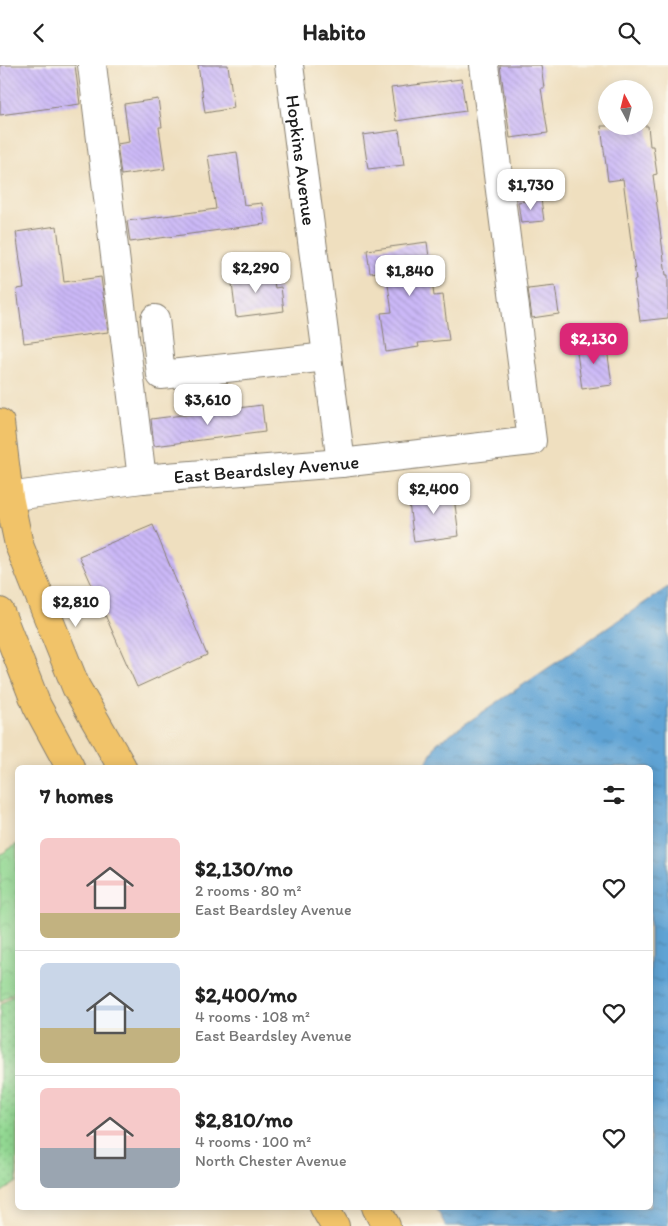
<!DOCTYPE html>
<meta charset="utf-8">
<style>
body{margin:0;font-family:Itim,sans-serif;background:#f2f2f2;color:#222;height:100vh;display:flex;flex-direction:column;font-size:19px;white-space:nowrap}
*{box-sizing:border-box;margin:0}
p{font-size:16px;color:#767676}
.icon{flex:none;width:28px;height:28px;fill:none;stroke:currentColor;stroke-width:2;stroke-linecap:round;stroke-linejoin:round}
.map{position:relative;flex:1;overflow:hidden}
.details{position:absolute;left:15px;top:700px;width:638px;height:445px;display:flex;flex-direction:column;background:#fff;border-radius:8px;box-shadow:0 2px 12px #0003}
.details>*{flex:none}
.needle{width:32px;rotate:353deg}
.fabs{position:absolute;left:598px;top:15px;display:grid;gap:10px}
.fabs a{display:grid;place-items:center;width:55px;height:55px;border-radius:50%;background:#fff;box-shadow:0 2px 12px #0003;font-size:25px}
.price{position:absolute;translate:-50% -42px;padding:0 11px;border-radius:10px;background:#fff;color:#222;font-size:16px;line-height:32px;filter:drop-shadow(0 1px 2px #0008)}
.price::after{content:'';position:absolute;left:50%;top:30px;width:15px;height:11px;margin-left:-8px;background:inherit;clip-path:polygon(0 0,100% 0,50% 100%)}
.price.on{background:#db2777;color:#fff}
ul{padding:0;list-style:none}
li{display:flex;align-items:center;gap:15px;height:125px;padding:0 25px}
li+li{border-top:1px solid #e0e0e0}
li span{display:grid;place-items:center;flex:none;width:140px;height:100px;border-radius:8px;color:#555}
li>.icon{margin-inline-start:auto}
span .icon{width:60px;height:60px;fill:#fffc;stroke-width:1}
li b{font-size:21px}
h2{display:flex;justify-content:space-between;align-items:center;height:60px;padding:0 25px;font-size:21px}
header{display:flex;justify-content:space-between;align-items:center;height:65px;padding:0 25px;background:#fff;font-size:22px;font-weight:800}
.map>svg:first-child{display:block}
.grass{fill:url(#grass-dots);stroke:#577a57}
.park{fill:url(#park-crowns);stroke:#577a57}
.water{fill:url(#water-ripples);stroke:#3e6078}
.building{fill:url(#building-back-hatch)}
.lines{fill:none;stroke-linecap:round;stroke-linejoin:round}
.minor-casing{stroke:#867e6e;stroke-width:30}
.major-casing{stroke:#867e6e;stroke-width:30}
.minor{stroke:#fff;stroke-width:28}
.major{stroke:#f1c369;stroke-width:28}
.labels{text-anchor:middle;stroke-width:4;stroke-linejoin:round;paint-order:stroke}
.street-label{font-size:19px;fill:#1c1c1c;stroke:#fbf7ec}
</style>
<header><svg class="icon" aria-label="back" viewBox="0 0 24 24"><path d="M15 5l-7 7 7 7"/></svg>Habito<svg class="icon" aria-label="search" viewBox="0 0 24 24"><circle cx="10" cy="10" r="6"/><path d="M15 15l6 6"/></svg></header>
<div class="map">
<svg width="668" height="1161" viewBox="0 0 668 1161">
<defs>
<pattern id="grass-dots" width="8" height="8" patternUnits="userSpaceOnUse" patternTransform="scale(1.25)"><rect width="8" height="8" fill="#92d892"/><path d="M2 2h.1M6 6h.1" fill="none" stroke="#7db97d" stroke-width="1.8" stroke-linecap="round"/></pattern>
<pattern id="park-crowns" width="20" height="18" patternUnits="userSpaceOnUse" patternTransform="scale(1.25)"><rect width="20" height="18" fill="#92d892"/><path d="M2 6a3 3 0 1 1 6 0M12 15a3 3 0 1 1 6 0" fill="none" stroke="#7db97d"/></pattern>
<pattern id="water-ripples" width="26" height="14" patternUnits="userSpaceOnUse" patternTransform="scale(1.25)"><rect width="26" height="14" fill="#5fa3d4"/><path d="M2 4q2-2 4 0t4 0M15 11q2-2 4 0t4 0" fill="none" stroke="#4e84ab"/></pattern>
<pattern id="building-back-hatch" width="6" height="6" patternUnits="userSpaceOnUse" patternTransform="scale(1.25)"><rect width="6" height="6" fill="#cbb8f7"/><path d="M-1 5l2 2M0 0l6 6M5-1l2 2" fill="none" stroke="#ae9ed3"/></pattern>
</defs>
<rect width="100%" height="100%" fill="#fbf7ec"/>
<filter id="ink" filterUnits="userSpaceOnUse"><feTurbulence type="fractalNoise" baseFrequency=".02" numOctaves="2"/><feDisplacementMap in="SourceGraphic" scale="10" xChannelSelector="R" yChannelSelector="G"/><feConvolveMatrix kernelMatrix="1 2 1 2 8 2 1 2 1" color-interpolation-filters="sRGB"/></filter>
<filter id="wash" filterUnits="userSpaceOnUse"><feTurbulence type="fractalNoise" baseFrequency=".0096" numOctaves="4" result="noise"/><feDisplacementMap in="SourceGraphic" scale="20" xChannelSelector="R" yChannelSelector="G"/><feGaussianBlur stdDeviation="1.12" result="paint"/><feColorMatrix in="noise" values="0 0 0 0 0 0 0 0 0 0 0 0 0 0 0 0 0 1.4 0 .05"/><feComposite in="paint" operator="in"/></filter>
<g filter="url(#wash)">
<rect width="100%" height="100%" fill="#efdfbf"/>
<path class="grass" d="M 17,927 L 17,1117 L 0,1128 L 0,940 Z"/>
<path class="park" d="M 17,779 L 17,925 L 0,937 L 0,790 Z"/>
<path class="water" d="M 668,522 L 668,1161 L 446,1161 L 436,1143 L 650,1142 L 650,702 L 424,702 L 437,678 Z"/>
<g id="blocks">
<path class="building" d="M 0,0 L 75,0 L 80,39 L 0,50 Z
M 198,0 L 228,0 L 234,43 L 205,48 Z
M 500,0 L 541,0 L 544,23 L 541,23 L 548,68 L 510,73 Z
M 461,14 L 466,46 L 396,56 L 391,23 Z
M 158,34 L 162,62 L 159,62 L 165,104 L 121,110 L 117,79 L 129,77 L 124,39 Z
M 601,61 L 648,61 L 650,81 L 653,81 L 657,109 L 653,110 L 666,210 L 668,210 L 668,253 L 640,256 L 634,215 L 636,215 L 623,114 L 608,116 Z
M 399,65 L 404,100 L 368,104 L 363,70 Z
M 237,87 L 244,140 L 262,138 L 265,159 L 130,177 L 127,156 L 216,144 L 208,91 Z
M 541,134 L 544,156 L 521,158 L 518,137 Z
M 57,161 L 64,217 L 101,212 L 108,267 L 24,278 L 17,224 L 24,223 L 16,167 Z
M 427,177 L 434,231 L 443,230 L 449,275 L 418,278 L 419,282 L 386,287 L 381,248 L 392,247 L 386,206 L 370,208 L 367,185 Z
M 272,204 L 275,223 L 281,222 L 284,246 L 236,252 L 231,210 Z
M 555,221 L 559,249 L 532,253 L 528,224 Z
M 606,276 L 612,320 L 582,324 L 576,280 Z
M 262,340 L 265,367 L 154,381 L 151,354 Z
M 453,424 L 459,471 L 414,477 L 408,430 Z
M 153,460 L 207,590 L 137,622 L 79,491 Z"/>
</g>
</g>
<g filter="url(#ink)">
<use href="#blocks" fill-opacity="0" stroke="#867e6e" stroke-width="1"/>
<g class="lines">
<defs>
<g id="minor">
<path d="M 92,0 L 142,414"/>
<path id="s1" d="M 289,0 L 341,398"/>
<path d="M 155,254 L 161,310 L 327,292"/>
<path id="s2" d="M 0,433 L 142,414 L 341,398 L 532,376 L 484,0"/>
</g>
<path id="major" d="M 0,358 L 9,432 L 19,480 L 76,622 L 122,702
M 0,547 L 37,641 L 70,702
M 324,1142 L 335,1161
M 376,1142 L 386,1161"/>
</defs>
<use href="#minor" class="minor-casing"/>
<use href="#major" class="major-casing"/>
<use href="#minor" class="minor"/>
<use href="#major" class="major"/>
</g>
</g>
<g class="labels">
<g class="street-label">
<text dy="7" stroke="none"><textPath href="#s1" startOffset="96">Hopkins Avenue</textPath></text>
<text dy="7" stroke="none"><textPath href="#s2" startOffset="268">East Beardsley Avenue</textPath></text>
</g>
</g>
</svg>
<div class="fabs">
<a><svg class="needle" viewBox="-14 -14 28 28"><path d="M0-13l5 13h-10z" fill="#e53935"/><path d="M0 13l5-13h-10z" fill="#767676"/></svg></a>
</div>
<b class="price" style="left:531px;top:146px">$1,730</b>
<b class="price" style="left:256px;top:229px">$2,290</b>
<b class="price" style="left:410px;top:232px">$1,840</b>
<b class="price on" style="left:594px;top:300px">$2,130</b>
<b class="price" style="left:208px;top:361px">$3,610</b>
<b class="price" style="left:434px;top:450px">$2,400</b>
<b class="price" style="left:76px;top:563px">$2,810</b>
<section class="details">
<h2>7 homes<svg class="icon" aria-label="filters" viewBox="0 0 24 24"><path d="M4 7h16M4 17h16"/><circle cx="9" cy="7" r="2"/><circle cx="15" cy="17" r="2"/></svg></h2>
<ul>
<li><span style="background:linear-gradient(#f6c9c9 75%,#c2b280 0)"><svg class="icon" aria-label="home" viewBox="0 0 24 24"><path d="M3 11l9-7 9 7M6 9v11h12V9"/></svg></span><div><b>$2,130/mo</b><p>2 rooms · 80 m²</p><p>East Beardsley Avenue</p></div><svg class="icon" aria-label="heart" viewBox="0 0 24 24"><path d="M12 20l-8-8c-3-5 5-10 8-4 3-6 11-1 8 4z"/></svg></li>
<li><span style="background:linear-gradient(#c9d6e8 65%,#c2b280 0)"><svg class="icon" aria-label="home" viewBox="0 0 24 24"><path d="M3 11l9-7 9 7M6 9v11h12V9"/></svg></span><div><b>$2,400/mo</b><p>4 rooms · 108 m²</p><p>East Beardsley Avenue</p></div><svg class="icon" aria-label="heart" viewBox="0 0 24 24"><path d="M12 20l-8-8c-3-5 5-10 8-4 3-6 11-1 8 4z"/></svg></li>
<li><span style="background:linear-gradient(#f6c9c9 60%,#9aa5b1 0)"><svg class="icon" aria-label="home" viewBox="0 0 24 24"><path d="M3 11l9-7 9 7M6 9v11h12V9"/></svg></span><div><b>$2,810/mo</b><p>4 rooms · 100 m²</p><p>North Chester Avenue</p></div><svg class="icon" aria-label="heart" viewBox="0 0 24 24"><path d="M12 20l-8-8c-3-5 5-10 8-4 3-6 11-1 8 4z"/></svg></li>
</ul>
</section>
</div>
